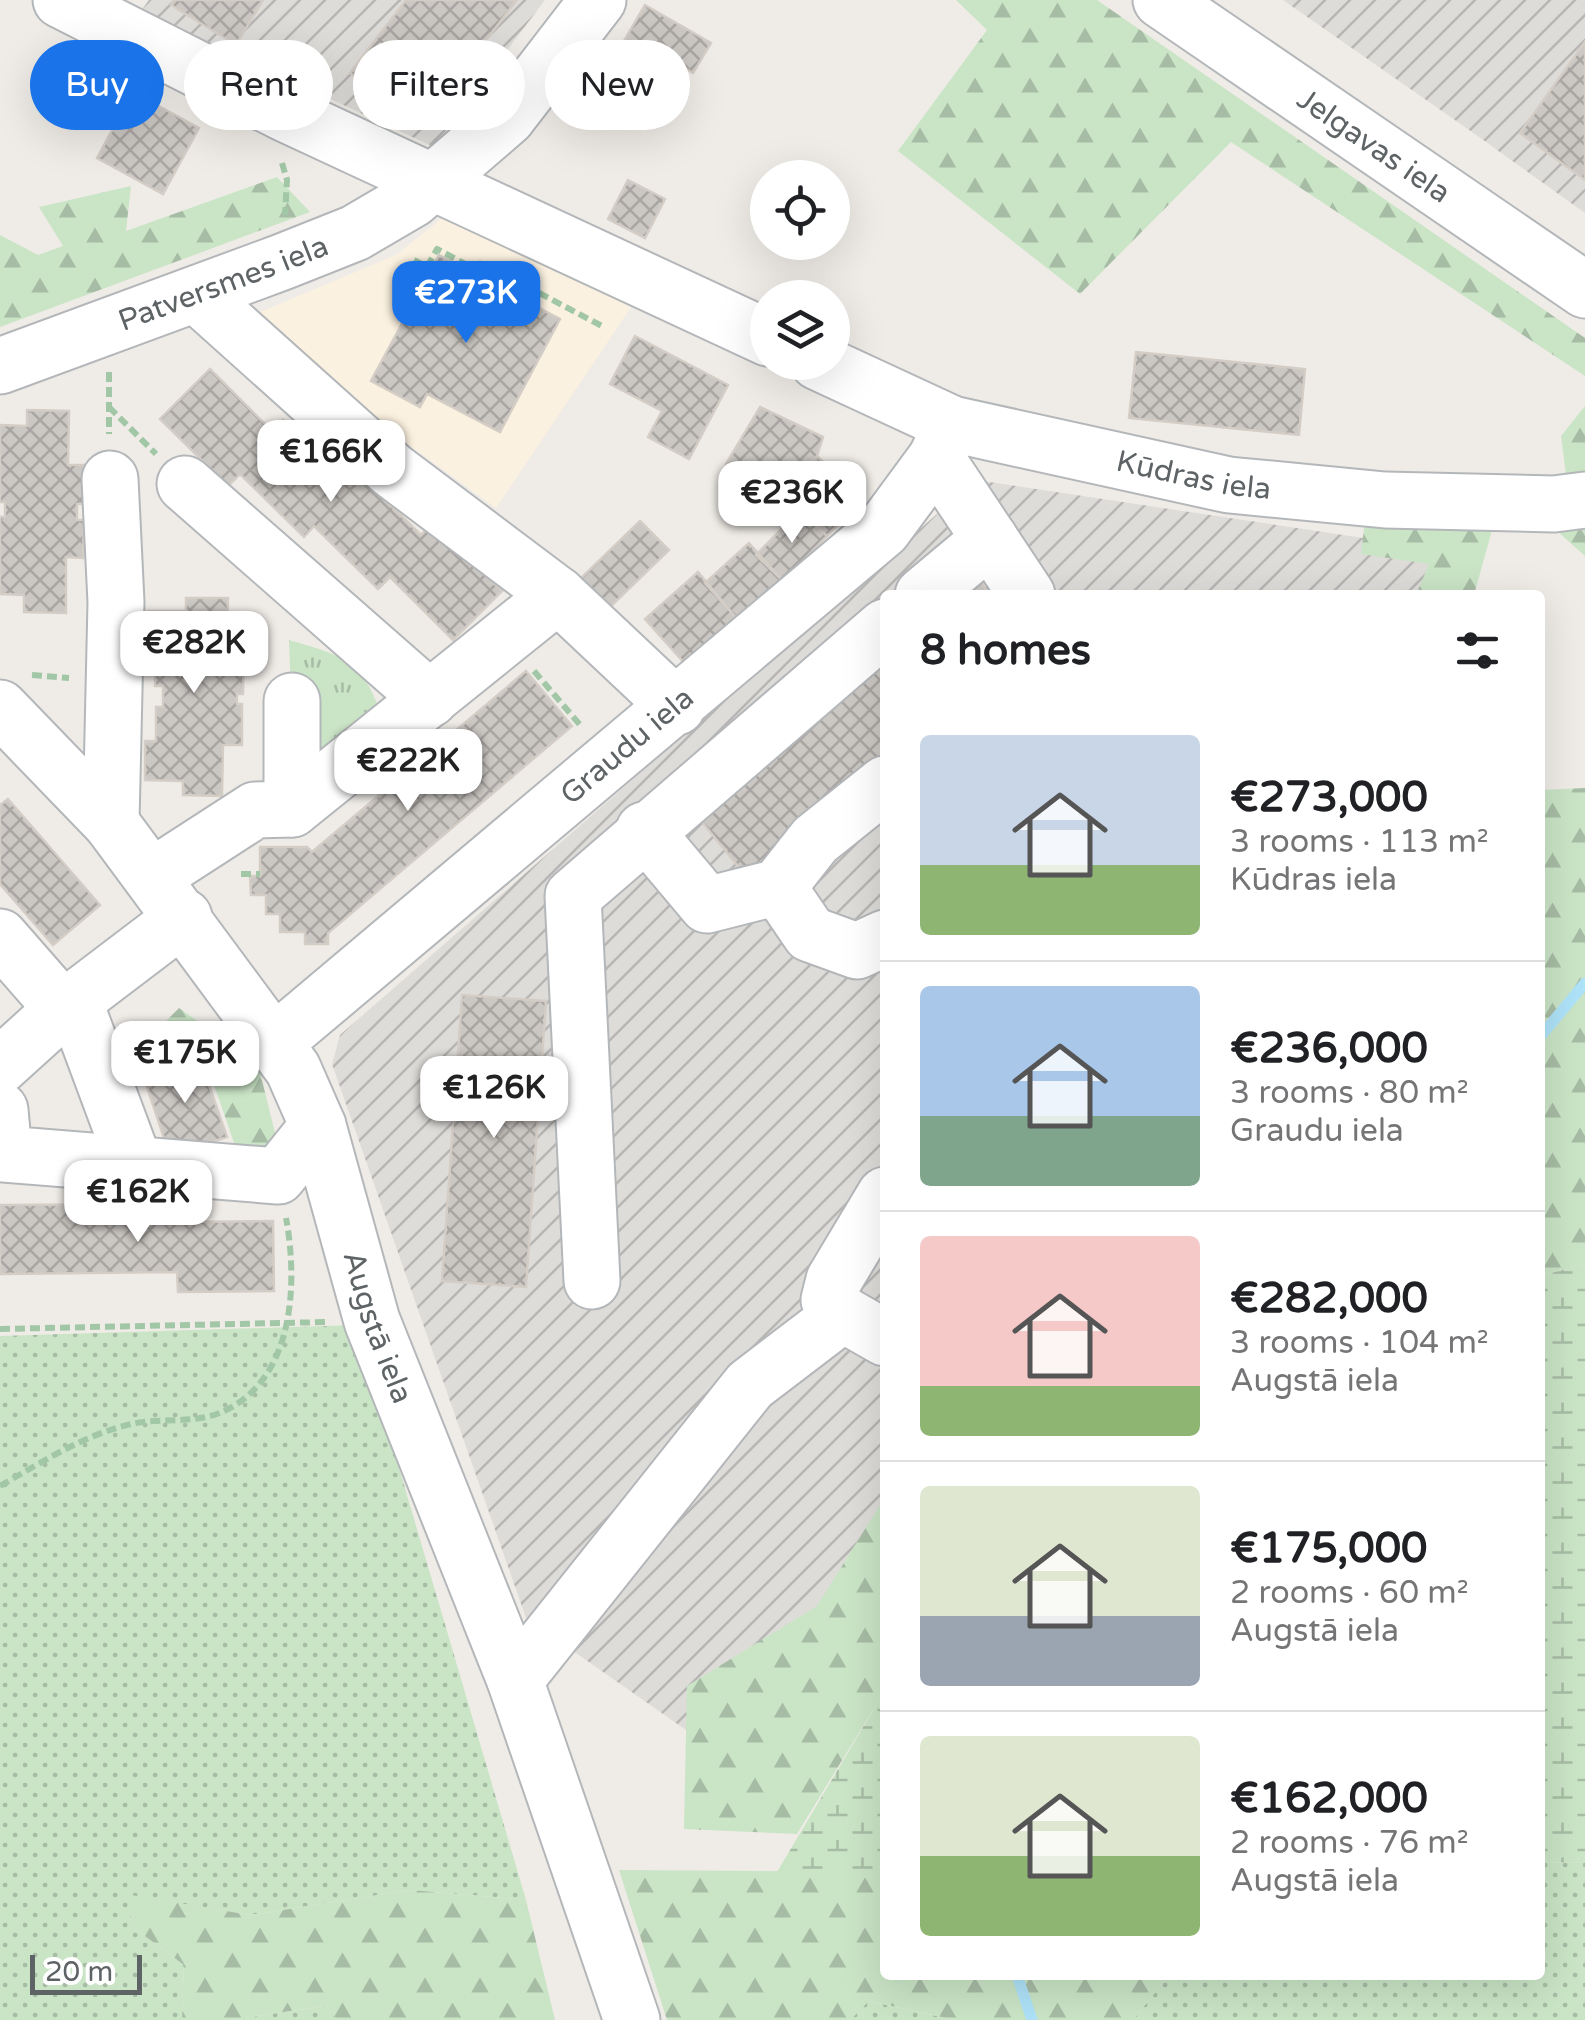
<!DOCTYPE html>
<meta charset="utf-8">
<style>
body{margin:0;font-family:"Varela Round",sans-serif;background:#f2f2f2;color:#202124;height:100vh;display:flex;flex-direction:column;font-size:38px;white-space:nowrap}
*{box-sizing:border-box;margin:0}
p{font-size:32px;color:#757577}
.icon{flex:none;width:55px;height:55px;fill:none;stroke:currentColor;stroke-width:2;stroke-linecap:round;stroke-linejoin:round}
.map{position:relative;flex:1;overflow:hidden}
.panel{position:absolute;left:880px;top:590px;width:665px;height:1390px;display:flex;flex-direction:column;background:#fff;border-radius:10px;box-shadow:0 10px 40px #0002}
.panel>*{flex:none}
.banner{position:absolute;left:30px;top:40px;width:700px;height:90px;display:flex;gap:20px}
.tools{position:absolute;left:750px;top:160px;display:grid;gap:20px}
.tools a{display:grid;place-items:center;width:100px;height:100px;border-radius:50%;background:#fff;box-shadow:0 10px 40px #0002;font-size:50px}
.scale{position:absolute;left:30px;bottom:25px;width:112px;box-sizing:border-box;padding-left:10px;border:5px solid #5e6366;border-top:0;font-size:28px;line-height:35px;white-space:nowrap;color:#5e6366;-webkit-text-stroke:8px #fff;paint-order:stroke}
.price{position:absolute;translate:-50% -85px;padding:0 22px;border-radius:20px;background:#fff;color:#222;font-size:32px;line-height:65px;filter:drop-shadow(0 2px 5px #0008)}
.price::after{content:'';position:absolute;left:50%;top:60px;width:30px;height:22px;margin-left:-15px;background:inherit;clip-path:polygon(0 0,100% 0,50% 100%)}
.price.active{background:#1a73e8;color:#fff}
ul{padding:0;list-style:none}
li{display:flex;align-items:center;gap:30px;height:250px;padding:0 40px}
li+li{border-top:2px solid #e0e0e0}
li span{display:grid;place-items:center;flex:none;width:280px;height:200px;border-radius:10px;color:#555}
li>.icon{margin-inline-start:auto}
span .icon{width:120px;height:120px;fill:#fffc;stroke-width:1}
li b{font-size:42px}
h2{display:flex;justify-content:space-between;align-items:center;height:120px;padding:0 40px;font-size:42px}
.pill{padding:0 35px;border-radius:45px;background:#fff;box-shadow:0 10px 40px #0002;font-size:35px;line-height:90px}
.pill.active{background:#1a73e8;color:#fff}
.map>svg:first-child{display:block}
.commercial{fill:#fbf1e0}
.industrial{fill:url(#industrial-furrows)}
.grass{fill:url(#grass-dots)}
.forest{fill:url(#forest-firs)}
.wetland{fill:url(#wetland-marsh)}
.park{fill:url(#park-tufts)}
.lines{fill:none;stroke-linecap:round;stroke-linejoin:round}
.stream{stroke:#aee2f8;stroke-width:11}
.building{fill:url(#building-cross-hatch);stroke:#d4cdc6;stroke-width:2.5}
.minor-casing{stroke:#b4b7ba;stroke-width:59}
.path{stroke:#a1c7a6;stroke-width:6;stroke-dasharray:10 5;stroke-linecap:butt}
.minor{stroke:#fff;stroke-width:55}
.labels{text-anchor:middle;stroke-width:8;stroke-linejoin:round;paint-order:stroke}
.street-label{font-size:30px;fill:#5e6366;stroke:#fff}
</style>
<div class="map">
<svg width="1585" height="2020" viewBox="0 0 1585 2020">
<defs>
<pattern id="industrial-furrows" width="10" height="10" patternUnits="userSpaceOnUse" patternTransform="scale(2.5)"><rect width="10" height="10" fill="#dedcd9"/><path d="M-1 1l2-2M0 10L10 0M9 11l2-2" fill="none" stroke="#b7b6b4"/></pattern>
<pattern id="grass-dots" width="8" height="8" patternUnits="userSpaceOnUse" patternTransform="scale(2.5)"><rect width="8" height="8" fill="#cae4c6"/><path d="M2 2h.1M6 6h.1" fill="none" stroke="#a7bca5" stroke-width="1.8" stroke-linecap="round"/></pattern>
<pattern id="forest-firs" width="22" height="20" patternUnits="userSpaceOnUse" patternTransform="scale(2.5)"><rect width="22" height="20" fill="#cae4c6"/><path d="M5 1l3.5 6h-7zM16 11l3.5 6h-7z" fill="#a7bca5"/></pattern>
<pattern id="wetland-marsh" width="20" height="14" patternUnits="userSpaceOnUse" patternTransform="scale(2.5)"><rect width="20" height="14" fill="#cae4c6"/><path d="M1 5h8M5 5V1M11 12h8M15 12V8" fill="none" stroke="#a7bca5"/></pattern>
<pattern id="park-tufts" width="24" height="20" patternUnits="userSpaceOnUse" patternTransform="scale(2.5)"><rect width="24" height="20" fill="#cae4c6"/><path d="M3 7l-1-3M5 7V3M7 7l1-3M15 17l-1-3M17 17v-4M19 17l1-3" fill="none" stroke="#a7bca5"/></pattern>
<pattern id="building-cross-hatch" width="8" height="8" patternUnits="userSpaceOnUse" patternTransform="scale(2.5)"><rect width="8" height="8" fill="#cbc7c3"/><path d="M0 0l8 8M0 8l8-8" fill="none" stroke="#a8a5a2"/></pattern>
</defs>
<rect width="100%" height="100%" fill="#efece7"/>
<path class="commercial" d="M 449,213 L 631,307 L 496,508 L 366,414 L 251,316 L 396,255 Z"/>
<path class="industrial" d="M 149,0 L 545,0 L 434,147 L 141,11 Z
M 1283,0 L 1585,0 L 1585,213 L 1472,132 Z
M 976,480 L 1443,550 L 1424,595 L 885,595 L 885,1523 L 736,1765 L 526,1618 L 332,1064 L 340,1035 Z"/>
<path class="grass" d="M 357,1325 L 526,1900 L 411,1890 L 250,1915 L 132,1896 L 130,1925 L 184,1965 L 182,2020 L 0,2020 L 0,1336 Z
M 1585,1862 L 1585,2020 L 1133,2020 L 1169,1975 L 1540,1975 L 1540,1863 Z
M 868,2001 L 955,2020 L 850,2020 Z
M 324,2006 L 338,2020 L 231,2020 Z"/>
<path class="forest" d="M 956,0 L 1097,0 L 1585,338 L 1585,376 L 1231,142 L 1080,294 L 898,151 L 987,30 Z
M 277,177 L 310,212 L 0,327 L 0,235 L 38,255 L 63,246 L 39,207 L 131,186 L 126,231 Z
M 1585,406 L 1585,478 L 1567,482 L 1561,436 Z
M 1585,515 L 1585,556 L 1547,522 Z
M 1365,521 L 1492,530 L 1474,595 L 1416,595 L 1429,564 L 1361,554 Z
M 1585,788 L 1585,1264 L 1540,1276 L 1540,790 Z
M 179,1008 L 258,1064 L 278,1145 L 242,1166 L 202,1050 L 171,1052 L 156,1031 Z
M 885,1497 L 885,1690 L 797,1834 L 684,1829 L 687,1686 L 817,1606 Z
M 619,1870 L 885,1872 L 885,1975 L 1169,1975 L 1133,2020 L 955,2020 L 869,2001 L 850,2020 L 667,2020 Z
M 411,1890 L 526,1900 L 555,2020 L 338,2020 L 323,2006 L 231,2020 L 182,2020 L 184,1965 L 130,1925 L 131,1895 L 250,1915 Z"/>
<path class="wetland" d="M 1585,1264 L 1585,1862 L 1540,1863 L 1540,1276 Z
M 885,1690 L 885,1872 L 777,1872 Z"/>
<path class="park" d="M 289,640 C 343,656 362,659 381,714 L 337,752 L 316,747 L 291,694 Z"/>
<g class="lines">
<path class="stream" d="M 1540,1037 L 1585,983
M 1017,1975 L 1032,2020"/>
</g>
<path class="building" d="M 175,0 L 263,0 L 236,45 L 171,5 Z
M 406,0 L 517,0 L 420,126 L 350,73 Z
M 645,5 L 711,43 L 693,73 L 664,56 L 646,86 L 610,65 Z
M 1585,42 L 1585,180 L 1520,133 Z
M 133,92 L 199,128 L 163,194 L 97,158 Z
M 628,180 L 665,199 L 645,238 L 608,219 Z
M 439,255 L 560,319 L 500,432 L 427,394 L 420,407 L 371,381 Z
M 635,336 L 728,385 L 689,459 L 648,437 L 662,411 L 610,384 Z
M 1136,352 L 1305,369 L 1299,435 L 1129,418 Z
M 210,369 L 272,431 L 283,420 L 345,482 L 356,471 L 421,535 L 433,522 L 502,591 L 453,640 L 390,577 L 378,589 L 314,526 L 304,537 L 240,474 L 228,486 L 160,419 Z
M 760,407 L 823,437 L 817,456 L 782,493 L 726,464 Z
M 27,410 L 69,411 L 68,465 L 84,465 L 84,504 L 77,504 L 77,520 L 84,520 L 83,558 L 66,557 L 66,613 L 24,612 L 24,595 L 0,594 L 0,517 L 5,517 L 5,502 L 0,502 L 0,425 L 27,426 Z
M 817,456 L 862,499 L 827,536 L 782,493 Z
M 800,510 L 827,536 L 783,581 L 756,555 Z
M 640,521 L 669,550 L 606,611 L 578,581 Z
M 749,543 L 783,581 L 739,621 L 705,583 Z
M 698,572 L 739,621 L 687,666 L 645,619 Z
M 975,575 L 990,595 L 952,595 Z
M 186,598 L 228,598 L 227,651 L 244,651 L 243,694 L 237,694 L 237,704 L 242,704 L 242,745 L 223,745 L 222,796 L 183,795 L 183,781 L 145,780 L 145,741 L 156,741 L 156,707 L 163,707 L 163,686 L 155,686 L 156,652 L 147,652 L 148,611 L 186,611 Z
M 885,651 L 885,758 L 745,875 L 694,812 Z
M 526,671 L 572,726 L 328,933 L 328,944 L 305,944 L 305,932 L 280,932 L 280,914 L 266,914 L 266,895 L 251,895 L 250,876 L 260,876 L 260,847 L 307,847 L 312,852 Z
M 8,799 L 100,905 L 53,945 L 0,884 L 0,805 Z
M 462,995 L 546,1001 L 526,1287 L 442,1281 Z
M 199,1056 L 227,1137 L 170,1156 L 143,1075 Z
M 184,1204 L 185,1222 L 273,1221 L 274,1291 L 178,1292 L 177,1272 L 0,1274 L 0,1205 Z"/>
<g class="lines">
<defs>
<g id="minor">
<path d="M 61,0 L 284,113 L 768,338"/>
<path id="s1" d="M 1161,0 L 1585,290"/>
<path d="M 197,295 L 392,470 L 558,595 L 677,707"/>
<path id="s2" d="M 818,362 L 952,424 L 1229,485 L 1385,500 L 1554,504 L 1585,500"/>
<path id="s3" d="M 0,366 L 282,262 L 355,233 L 413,199 L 507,118 L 598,0"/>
<path d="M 936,458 L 1027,595"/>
<path d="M 110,479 L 116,602 L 111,823"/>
<path d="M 185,484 L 430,699"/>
<path d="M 923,595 L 990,539"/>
<path id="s4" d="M 0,708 L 111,823 L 293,1069 L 318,1126 L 372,1321 L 515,1680 L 632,2020"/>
<path d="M 292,809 L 292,701"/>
<path d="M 644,830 L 707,905 L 778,887 L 815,840 L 885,784"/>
<path d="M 153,876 L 255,810 L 292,809 L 558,595"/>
<path d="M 778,887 L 810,934 L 857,951 L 885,938"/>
<path d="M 0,937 L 63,1009"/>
<path d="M 74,1001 L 135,1165"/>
<path id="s5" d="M 275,1042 L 883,530 L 936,458 L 952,424"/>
<path d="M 0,1066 L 63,1009 L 184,917"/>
<path d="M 0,1110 L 4,1154 L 278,1176 L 318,1126"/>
<path d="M 885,1195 L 834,1280 L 829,1300 L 843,1314 L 885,1338"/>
<path d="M 592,1281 L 573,896 L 885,627"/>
<path d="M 515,1680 L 750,1385 L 843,1314"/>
</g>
</defs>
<use href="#minor" class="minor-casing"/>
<path class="path" d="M 282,163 L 287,180 L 285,215
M 414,260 L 427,267 L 437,249 L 471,267 L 482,263 L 602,326
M 109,372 L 109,434
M 109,407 L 156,454
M 534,671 L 581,726
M 32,675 L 69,678
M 241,874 L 260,874
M 0,1329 L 329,1322
M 0,1486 C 42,1462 84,1435 131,1424 C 158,1418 189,1423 214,1415 C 293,1388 299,1288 286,1218"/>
<use href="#minor" class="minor"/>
</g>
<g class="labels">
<g class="street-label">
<text dy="10" stroke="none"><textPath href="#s1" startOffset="258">Jelgavas iela</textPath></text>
<text dy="10" stroke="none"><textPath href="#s3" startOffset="238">Patversmes iela</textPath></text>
<text dy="10" stroke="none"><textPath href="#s2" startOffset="395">Kūdras iela</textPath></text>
<text dy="10" stroke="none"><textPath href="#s5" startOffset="460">Graudu iela</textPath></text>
<text dy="10" stroke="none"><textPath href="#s4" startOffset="738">Augstā iela</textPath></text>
</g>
</g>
</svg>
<div class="tools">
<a><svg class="icon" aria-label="locate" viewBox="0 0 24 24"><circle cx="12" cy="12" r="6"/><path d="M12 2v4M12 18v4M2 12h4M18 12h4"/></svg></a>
<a><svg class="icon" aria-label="layers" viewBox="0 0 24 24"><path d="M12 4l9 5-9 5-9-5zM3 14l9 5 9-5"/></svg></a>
</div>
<div class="scale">20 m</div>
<b class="price active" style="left:466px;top:346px">€273K</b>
<b class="price" style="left:331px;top:505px">€166K</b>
<b class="price" style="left:792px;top:546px">€236K</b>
<b class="price" style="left:194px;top:696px">€282K</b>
<b class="price" style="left:408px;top:814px">€222K</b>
<b class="price" style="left:185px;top:1106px">€175K</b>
<b class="price" style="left:494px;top:1141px">€126K</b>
<b class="price" style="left:138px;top:1245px">€162K</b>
<div class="banner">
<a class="pill active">Buy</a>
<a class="pill">Rent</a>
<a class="pill">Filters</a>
<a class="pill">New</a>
</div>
<section class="panel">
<h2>8 homes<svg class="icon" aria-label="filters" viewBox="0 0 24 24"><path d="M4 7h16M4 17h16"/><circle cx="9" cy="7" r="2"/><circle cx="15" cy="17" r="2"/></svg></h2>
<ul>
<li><span style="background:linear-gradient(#c9d6e8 65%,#8fb573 0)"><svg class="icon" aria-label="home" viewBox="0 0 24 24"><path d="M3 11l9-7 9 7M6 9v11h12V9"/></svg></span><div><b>€273,000</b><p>3 rooms · 113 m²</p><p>Kūdras iela</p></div></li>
<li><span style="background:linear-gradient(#a9c7e8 65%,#7fa58c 0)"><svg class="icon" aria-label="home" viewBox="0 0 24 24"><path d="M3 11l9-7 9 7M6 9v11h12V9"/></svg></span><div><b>€236,000</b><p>3 rooms · 80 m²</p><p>Graudu iela</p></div></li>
<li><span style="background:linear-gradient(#f6c9c9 75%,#8fb573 0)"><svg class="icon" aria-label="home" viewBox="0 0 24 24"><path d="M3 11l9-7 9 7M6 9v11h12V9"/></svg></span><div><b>€282,000</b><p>3 rooms · 104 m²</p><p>Augstā iela</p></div></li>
<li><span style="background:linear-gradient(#dfe7d0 65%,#9aa5b1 0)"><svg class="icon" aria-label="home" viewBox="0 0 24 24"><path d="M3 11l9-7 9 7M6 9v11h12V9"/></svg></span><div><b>€175,000</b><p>2 rooms · 60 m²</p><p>Augstā iela</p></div></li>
<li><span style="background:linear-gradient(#dfe7d0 60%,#8fb573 0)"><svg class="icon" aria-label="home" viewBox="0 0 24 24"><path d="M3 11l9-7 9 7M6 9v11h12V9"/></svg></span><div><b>€162,000</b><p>2 rooms · 76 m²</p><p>Augstā iela</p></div></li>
</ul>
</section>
</div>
